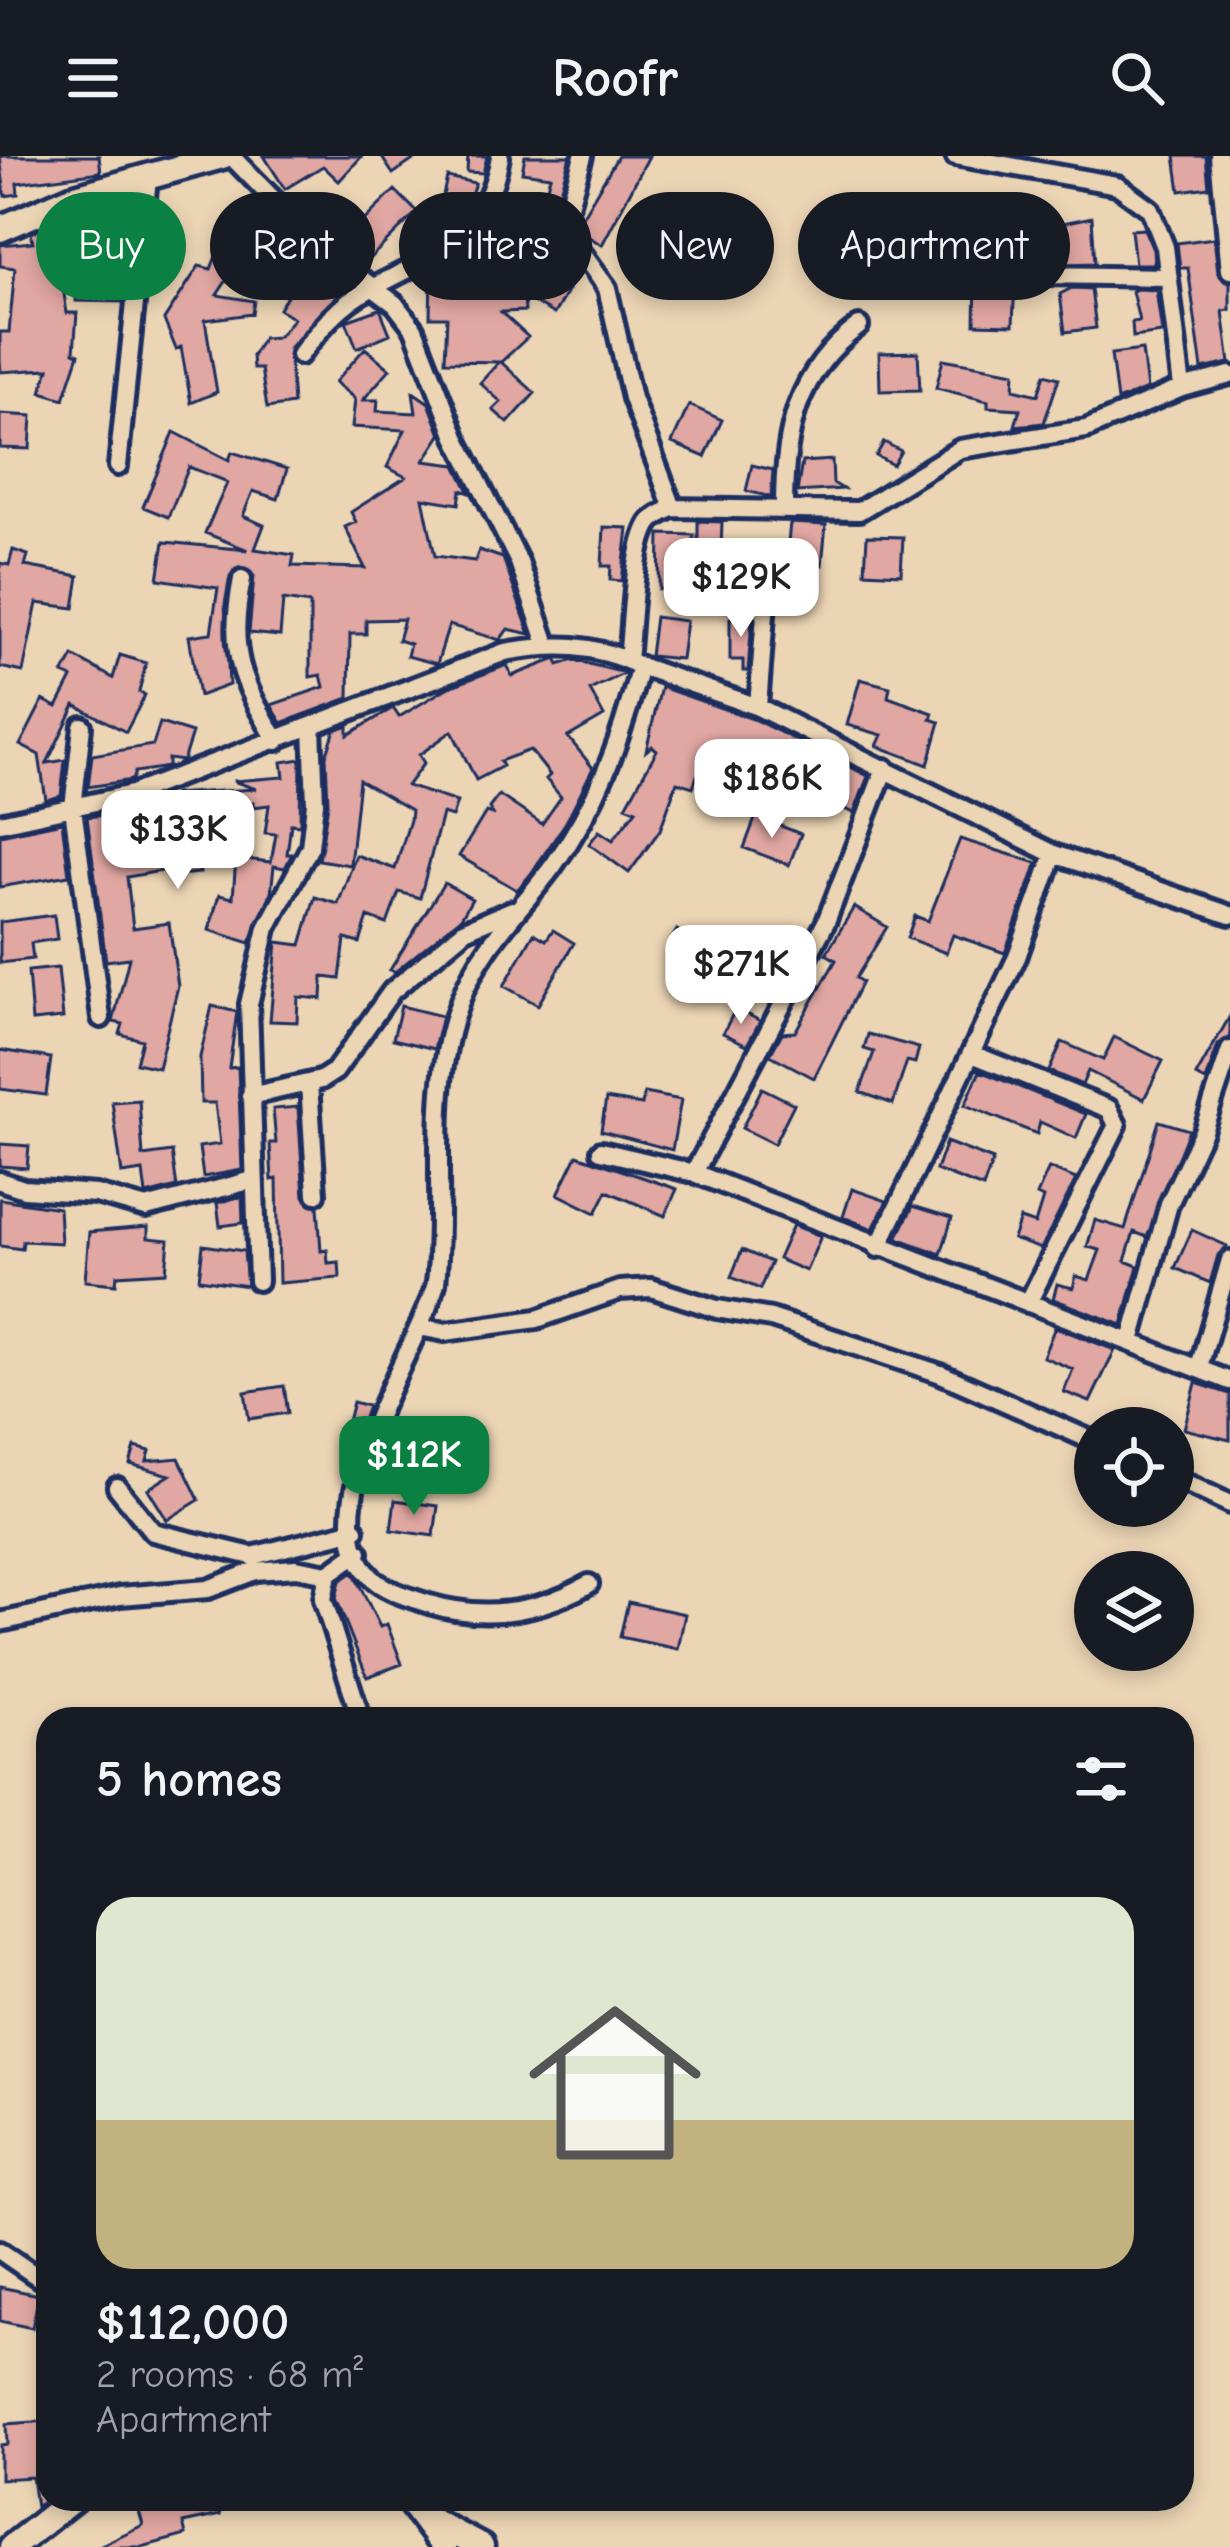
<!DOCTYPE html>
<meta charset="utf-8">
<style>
body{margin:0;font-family:"Comic Neue",sans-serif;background:#242831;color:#f1f3f6;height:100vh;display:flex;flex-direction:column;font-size:45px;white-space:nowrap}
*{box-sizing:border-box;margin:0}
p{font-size:39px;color:#9ea1a6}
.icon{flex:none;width:66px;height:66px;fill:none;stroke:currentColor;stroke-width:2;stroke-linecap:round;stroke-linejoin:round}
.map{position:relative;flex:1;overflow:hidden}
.side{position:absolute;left:36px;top:1551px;width:1158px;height:804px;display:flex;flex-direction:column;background:#171b24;border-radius:36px;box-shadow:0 6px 18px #0003}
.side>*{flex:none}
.top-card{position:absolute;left:36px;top:36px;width:1158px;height:108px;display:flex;gap:24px}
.tools{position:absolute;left:1074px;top:1251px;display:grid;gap:24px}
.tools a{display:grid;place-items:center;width:120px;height:120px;border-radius:50%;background:#171b24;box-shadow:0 6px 18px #0003;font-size:60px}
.price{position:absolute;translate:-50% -102px;padding:0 27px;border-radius:24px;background:#fff;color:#222;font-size:39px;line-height:78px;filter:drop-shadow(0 3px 6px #0008)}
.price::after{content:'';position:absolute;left:50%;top:72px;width:36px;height:27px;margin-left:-18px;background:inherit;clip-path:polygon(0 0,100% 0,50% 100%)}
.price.selected{background:#0b8043;color:#fff}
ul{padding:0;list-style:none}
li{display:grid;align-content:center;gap:24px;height:636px;padding:0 60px}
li+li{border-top:3px solid #363941}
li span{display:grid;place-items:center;height:372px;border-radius:36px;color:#555}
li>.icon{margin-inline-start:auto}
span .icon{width:216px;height:216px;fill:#fffc;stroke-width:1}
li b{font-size:51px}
h2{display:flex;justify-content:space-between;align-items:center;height:144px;padding:0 60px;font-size:51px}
.pill{padding:0 42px;border-radius:54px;background:#171b24;box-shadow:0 6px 18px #0003;font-size:42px;line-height:108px}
.pill.selected{background:#0b8043;color:#fff}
header{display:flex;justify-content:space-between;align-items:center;height:156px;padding:0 60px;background:#171b24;font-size:54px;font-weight:600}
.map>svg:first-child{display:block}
.building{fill:#e1a7a2;stroke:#1b2f5e;stroke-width:3}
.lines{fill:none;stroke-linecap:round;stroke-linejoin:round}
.street-casing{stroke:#1b2f5e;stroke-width:26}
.secondary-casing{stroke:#1b2f5e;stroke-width:33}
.street{stroke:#ecd5b5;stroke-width:16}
.secondary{stroke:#ecd5b5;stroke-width:24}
</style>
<header><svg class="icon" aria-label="menu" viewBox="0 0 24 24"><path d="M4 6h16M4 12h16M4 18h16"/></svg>Roofr<svg class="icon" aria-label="search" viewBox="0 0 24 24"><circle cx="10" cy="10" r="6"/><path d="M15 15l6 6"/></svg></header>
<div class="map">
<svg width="1230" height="2391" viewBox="0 0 1230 2391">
<rect width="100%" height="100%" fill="#ecd5b5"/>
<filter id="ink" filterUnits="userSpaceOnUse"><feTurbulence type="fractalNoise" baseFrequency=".00833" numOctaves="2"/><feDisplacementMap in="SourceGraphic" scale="24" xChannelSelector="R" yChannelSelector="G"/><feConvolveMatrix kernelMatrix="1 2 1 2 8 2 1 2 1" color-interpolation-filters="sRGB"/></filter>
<g filter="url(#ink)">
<path class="building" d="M 0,0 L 99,0 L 101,16 L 17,27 L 18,38 L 5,40 Z
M 264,0 L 362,0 L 339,25 L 323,10 L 285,33 Z
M 381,0 L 419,0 L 393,18 Z
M 468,0 L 487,0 L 483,17 L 467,16 Z
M 525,0 L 570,0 L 553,60 L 555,78 L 565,95 L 531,88 L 550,20 L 522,16 Z
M 618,0 L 649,0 L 602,89 L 584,78 L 579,66 Z
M 1175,0 L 1206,0 L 1209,31 L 1180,35 Z
M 447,21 L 475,27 L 466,53 L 441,48 Z
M 395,34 L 417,56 L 367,105 L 345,83 Z
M 90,54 L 109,55 L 107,84 L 100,82 L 102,126 L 122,125 L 122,146 L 76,145 L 80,57 Z
M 1092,61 L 1095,107 L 1036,109 L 1033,73 Z
M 53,68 L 67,157 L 77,157 L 74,196 L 79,198 L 64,243 L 41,236 L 49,213 L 1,216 L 0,205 L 0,176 L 9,176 L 15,112 L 0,110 L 0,89 L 33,86 L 31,77 Z
M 283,71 L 290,79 L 293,113 L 287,121 L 237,109 L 217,139 L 254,145 L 252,158 L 205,164 L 217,236 L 191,247 L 181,191 L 176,193 L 164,164 L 199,110 L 211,113 L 222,85 L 255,98 L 253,73 Z
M 1144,73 L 1153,94 L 1154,108 L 1135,108 L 1131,74 Z
M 1214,82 L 1218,116 L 1230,127 L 1230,154 L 1223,155 L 1230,207 L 1202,213 L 1188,112 L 1180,112 L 1177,87 Z
M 509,99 L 521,106 L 525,155 L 501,156 L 528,181 L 501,206 L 535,237 L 508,267 L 493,254 L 501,246 L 480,227 L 499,206 L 445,205 L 447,161 L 430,161 L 431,120 L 463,121 L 508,106 Z
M 299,120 L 324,135 L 338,121 L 349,130 L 289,192 L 293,248 L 267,252 L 261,213 L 253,213 L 252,200 L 263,182 L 278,181 L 294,162 L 279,153 Z
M 545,120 L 568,134 L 554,158 L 531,145 Z
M 976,123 L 1015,125 L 1013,169 L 975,168 Z
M 1072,132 L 1091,133 L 1096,172 L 1065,176 L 1060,138 Z
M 1137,133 L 1156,134 L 1162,177 L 1133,181 L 1132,166 L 1139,165 L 1132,135 Z
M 380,153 L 390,178 L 357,192 L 346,165 Z
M 365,192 L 390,213 L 363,244 L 378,244 L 377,255 L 416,257 L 413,236 L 429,247 L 441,279 L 424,305 L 456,309 L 470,337 L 461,334 L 459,348 L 423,342 L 435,400 L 475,405 L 479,394 L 503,402 L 530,478 L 508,473 L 500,484 L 449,469 L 437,508 L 407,500 L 410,488 L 398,484 L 404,463 L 366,464 L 366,478 L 350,478 L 349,542 L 282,567 L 271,549 L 324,531 L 321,519 L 310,521 L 310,448 L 283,444 L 280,480 L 249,477 L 254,420 L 239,411 L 230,420 L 225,448 L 229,529 L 199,540 L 189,480 L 211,477 L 218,432 L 158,423 L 164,386 L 248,394 L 205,377 L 227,327 L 223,324 L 189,311 L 168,361 L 143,351 L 174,276 L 229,304 L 232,296 L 287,313 L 278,343 L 253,335 L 243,360 L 264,369 L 255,393 L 294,399 L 292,410 L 365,412 L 345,371 L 356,366 L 351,356 L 406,321 L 387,311 L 405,274 L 352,271 L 355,243 L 335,226 Z
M 1142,194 L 1147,233 L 1117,245 L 1111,198 Z
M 918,196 L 920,234 L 880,235 L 879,197 Z
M 943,203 L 1015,216 L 1014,233 L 1038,239 L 1045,218 L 1059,222 L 1044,267 L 1015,270 L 1020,253 L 988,251 L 988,245 L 936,232 Z
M 689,249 L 722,264 L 705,301 L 672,287 Z
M 0,258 L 32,260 L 30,293 L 0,292 Z
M 884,286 L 901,295 L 893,309 L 876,300 Z
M 832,304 L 833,327 L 843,333 L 797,336 L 802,306 Z
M 752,309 L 773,314 L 771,341 L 746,335 Z
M 698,365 L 722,366 L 721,393 L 698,393 Z
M 790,367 L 826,369 L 822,409 L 786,406 Z
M 604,371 L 628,372 L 622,425 L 610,424 L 611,410 L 602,410 Z
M 660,378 L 694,379 L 692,445 L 676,444 L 676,433 L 659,433 Z
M 867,380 L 903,381 L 901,418 L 865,416 Z
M 13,394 L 28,399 L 25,410 L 79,420 L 74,452 L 37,447 L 23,516 L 0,511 L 0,407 L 9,409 Z
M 655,461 L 686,465 L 681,503 L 650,500 Z
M 730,462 L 752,463 L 748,515 L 743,515 L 743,504 L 730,504 Z
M 120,499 L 146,507 L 139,536 L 145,539 L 126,576 L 75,549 L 47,607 L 65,604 L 61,640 L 46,644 L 39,599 L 20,589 L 43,544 L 57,551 L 72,522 L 63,518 L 73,500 L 113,522 Z
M 556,503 L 559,509 L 573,504 L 625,517 L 590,534 L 604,560 L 568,581 L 593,612 L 566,666 L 530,719 L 517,734 L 459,700 L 486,656 L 492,658 L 489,652 L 499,639 L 542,668 L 561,641 L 546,623 L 550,619 L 530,594 L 500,605 L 503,610 L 476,624 L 452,575 L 419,599 L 424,607 L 407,630 L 457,646 L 452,661 L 442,658 L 420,742 L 399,736 L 387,768 L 368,761 L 360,787 L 345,783 L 340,823 L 323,821 L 322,843 L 298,841 L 297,866 L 270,865 L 277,786 L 301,789 L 315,741 L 338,748 L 356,699 L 395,713 L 410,664 L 411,654 L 359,624 L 350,709 L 319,704 L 328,648 L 326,600 L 335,574 L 348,569 L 348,579 L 393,552 L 399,561 L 447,532 L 507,509 L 512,520 Z
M 860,523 L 890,531 L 888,541 L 933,557 L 931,563 L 940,566 L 928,609 L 877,590 L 882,579 L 847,569 Z
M 661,531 L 753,563 L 868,620 L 854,657 L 825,645 L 828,636 L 787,612 L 791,605 L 755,589 L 748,610 L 730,603 L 721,628 L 697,620 L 693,631 L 677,626 L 660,674 L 629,717 L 589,688 L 599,675 L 613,684 L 636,654 L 626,650 L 657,594 L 652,590 L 646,595 Z
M 160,567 L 192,577 L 183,605 L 168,603 L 168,611 L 135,616 L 132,624 L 88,631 L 92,599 L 153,589 Z
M 301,603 L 300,669 L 291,668 L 287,698 L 292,698 L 285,712 L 274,710 L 271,737 L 250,787 L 209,774 L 219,739 L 233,742 L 236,702 L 271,706 L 276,678 L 265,677 L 269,649 L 253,651 L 253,646 L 191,656 L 200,717 L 178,719 L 178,712 L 127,721 L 133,772 L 169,767 L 178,830 L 158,912 L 136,907 L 142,884 L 120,878 L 123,868 L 113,866 L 129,802 L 106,805 L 87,661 L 175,651 L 174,638 L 256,633 L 233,625 L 284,621 L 282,606 Z
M 756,660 L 801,678 L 789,709 L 744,692 Z
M 62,666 L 69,719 L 0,731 L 0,679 Z
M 960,683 L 1037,707 L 1005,797 L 953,779 L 946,797 L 907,782 L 915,760 L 928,765 Z
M 444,727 L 472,743 L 461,762 L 395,816 L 390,814 Z
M 854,751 L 887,771 L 856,822 L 862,826 L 814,922 L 770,899 L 782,877 L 795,876 L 836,804 L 826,798 Z
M 54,759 L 57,783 L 31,787 L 33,803 L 0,807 L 0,766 Z
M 553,774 L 574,787 L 538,849 L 504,830 L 534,777 L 546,784 Z
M 677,774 L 702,792 L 692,806 L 668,788 Z
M 58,812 L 63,862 L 32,865 L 28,815 Z
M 212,850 L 237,856 L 229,912 L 238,911 L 242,1014 L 203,1021 L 199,991 L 220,988 L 215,947 L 201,947 L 200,901 Z
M 401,850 L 442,860 L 434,893 L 393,883 Z
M 736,852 L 760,865 L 747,889 L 723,877 Z
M 1230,860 L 1230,882 L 1218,889 L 1206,925 L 1196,920 Z
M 868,878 L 919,892 L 915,907 L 907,905 L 893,948 L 860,936 L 874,896 L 864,893 Z
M 1114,881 L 1163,905 L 1144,943 L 1088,915 L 1082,929 L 1049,915 L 1062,886 L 1103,904 Z
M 0,894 L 51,902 L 46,939 L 0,933 Z
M 980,915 L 1086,958 L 1076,982 L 1040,966 L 1037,978 L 965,949 Z
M 762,932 L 794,948 L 774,988 L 742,972 Z
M 644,937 L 681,944 L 672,994 L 601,975 L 606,943 L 642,949 Z
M 139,944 L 143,1000 L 172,996 L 177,1031 L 146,1039 L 143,1015 L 122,1018 L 112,946 Z
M 298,951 L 304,1040 L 318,1050 L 321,1095 L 327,1094 L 328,1107 L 339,1106 L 340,1122 L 279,1127 L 277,1023 L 272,1024 L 270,987 L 276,987 L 273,953 Z
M 1159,965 L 1189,974 L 1147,1081 L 1134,1076 L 1125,1105 L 1138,1110 L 1122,1169 L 1053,1143 L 1057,1128 L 1073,1132 L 1076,1120 L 1089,1124 L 1100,1094 L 1087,1091 L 1095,1064 L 1125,1073 Z
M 946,986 L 993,1004 L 983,1032 L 936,1014 Z
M 0,988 L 29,990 L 27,1012 L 0,1010 Z
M 577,999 L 677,1033 L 665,1060 L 607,1035 L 596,1057 L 558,1038 Z
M 1049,1012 L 1076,1023 L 1041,1093 L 1013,1083 L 1020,1063 L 1035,1068 L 1043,1042 L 1037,1039 Z
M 852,1033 L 887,1045 L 873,1073 L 843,1061 Z
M 242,1040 L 243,1067 L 220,1070 L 217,1047 Z
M 0,1043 L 59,1052 L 61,1087 L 23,1085 L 22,1093 L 0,1090 Z
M 913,1050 L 952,1062 L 941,1098 L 897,1082 Z
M 793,1069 L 821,1080 L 806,1115 L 778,1103 Z
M 148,1071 L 148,1082 L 169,1084 L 166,1116 L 117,1119 L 116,1128 L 85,1125 L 89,1076 Z
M 1192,1074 L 1227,1090 L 1218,1099 L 1210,1127 L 1175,1112 Z
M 203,1089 L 244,1095 L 247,1130 L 199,1123 Z
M 742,1094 L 771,1106 L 760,1133 L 731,1121 Z
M 1055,1171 L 1115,1194 L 1090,1246 L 1064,1236 L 1073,1213 L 1043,1201 Z
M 1196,1227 L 1230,1238 L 1230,1284 L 1184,1273 Z
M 284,1230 L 288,1257 L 249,1263 L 245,1236 Z
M 353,1246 L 368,1250 L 350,1302 L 339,1299 Z
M 135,1291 L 150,1295 L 147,1305 L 179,1302 L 199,1344 L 167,1364 L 148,1333 L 170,1319 L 130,1308 Z
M 395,1344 L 438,1350 L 434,1380 L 391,1374 Z
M 353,1416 L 380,1471 L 387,1468 L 402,1508 L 367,1521 L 336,1442 L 340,1425 Z
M 628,1446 L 685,1458 L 678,1493 L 620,1481 Z
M 0,2131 L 39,2139 L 32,2172 L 0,2165 Z
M 48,2265 L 48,2342 L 36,2351 L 32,2321 L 0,2323 L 0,2289 L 7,2288 L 6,2268 Z
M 157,2343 L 217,2343 L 220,2359 L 183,2367 L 186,2379 L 142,2391 L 97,2391 L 143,2369 L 137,2348 Z"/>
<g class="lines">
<defs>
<path id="street" d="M 231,0 L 324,95 L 395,148 L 414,173 L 456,281 L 519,406 L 547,488
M 583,0 L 566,60 L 567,76 L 607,132 L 632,242 L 673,352
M 955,0 L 1117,29 L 1150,53 L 1165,91 L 1182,232
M 1219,0 L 1230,114
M 1043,119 L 1168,121
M 300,199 C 320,173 338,149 368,134 C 434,99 485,84 500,1
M 118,310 L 148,22
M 784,351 C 784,277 796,216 859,170
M 242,423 C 228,497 240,522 277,585
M 628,504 C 632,470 633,395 649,368 C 654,360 664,356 673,352 L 859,355 L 960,293 L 1086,273 L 1182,232 L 1230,219
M 640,510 L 758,551 L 1054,698 L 1230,759
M 758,551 L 768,418
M 82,570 L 73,652 L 101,862
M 0,667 L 132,638 L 505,496 C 555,487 594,487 640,510 C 621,583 598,648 553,710 C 518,757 482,788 460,845 C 426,934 446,1035 436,1127 C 418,1195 306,1354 371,1421 C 384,1435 411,1442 429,1448 C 486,1465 539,1456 589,1428
M 972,898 L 1109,953 L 1117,969 L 1028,1147
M 309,927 L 316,1038
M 250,940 L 321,924 L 335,915 L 392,835 L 465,774 L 512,754
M 601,995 L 694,1017 L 826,766 L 885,612
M 694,1017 L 1230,1225
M 0,1025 L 24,1033 L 96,1038 L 146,1052 L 253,1024
M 878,1092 L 1017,801 L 1054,698
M 258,1125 L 249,848 L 267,772 L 310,691 L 315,647 L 312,571
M 419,1171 L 445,1176 L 537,1163 L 620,1134 L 651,1132 L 717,1153 L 771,1162 L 941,1218 L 1095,1286
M 1131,1185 L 1169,1048 L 1203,975 L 1230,894
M 1199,1211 L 1230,1104
M 1173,1321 L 1230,1348
M 117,1331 L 153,1376 L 252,1400 L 355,1374
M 359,1396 L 328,1418 L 323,1443 L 361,1563
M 0,1466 L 120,1440 L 208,1433 L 255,1415 L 296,1412 L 328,1418
M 0,2095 L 48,2128"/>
<path id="secondary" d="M 0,73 L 72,42 L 222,0
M 408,2343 L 444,2391
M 426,2362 L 481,2391
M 12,2391 L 73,2343"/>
</defs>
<use href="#street" class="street-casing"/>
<use href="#secondary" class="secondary-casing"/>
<use href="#street" class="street"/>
<use href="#secondary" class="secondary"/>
</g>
</g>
</svg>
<div class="tools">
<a><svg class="icon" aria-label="locate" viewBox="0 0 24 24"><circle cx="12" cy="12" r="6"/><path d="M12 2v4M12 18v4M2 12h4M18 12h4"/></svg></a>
<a><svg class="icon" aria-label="layers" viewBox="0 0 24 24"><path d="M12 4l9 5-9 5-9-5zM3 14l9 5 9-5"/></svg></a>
</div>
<b class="price" style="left:741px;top:484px">$129K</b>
<b class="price" style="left:772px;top:685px">$186K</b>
<b class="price" style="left:178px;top:736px">$133K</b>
<b class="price" style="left:741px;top:871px">$271K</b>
<b class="price selected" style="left:414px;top:1362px">$112K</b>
<div class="top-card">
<a class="pill selected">Buy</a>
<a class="pill">Rent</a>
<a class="pill">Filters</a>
<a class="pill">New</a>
<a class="pill">Apartment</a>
</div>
<section class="side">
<h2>5 homes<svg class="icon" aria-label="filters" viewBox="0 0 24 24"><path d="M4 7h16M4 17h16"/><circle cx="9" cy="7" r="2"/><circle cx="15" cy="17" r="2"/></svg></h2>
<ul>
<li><span style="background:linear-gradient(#dfe7d0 60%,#c2b280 0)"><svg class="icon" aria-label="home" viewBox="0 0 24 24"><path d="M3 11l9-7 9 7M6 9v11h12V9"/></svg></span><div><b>$112,000</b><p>2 rooms · 68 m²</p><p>Apartment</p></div></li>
</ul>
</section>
</div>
